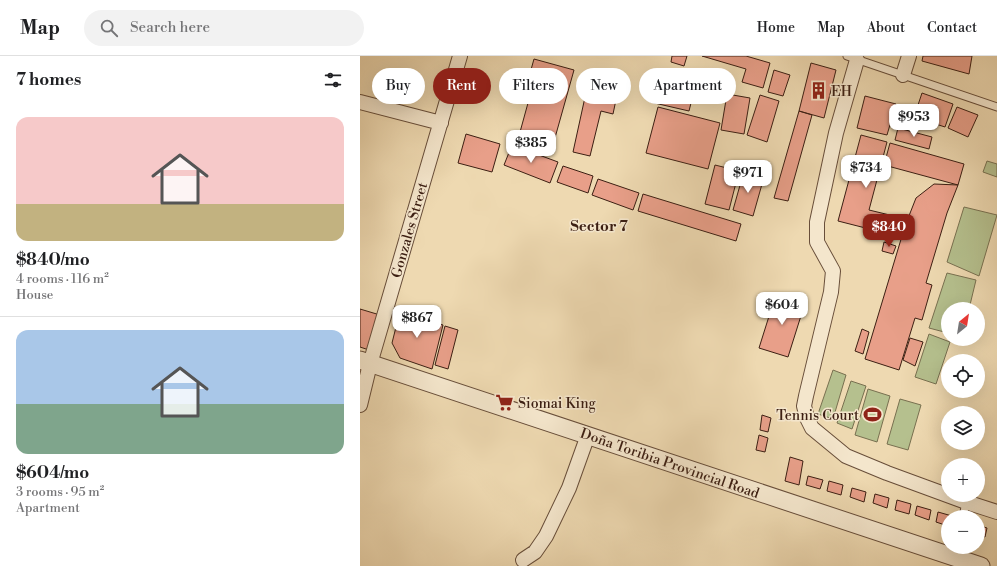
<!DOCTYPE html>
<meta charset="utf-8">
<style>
body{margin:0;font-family:"Libre Bodoni",serif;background:#f2f2f2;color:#202124;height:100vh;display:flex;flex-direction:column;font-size:15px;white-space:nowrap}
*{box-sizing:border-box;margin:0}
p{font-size:13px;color:#757577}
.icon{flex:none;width:22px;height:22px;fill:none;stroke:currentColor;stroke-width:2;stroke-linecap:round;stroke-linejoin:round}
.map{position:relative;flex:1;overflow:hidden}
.side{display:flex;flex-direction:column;background:#fff;width:360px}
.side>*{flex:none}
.top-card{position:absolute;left:12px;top:12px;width:380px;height:36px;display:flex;gap:8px}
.needle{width:26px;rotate:30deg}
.tools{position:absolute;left:581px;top:246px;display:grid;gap:8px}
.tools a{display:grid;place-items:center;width:44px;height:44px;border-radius:50%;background:#fff;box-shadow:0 4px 16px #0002;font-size:20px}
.price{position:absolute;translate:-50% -34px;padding:0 9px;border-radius:8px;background:#fff;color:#222;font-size:13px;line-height:26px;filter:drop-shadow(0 1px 2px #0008)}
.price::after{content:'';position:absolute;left:50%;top:24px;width:12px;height:9px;margin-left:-6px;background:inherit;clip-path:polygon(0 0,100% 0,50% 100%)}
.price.selected{background:#8f2418;color:#fff}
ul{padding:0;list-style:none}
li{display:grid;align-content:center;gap:8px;height:212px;padding:0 16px}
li+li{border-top:1px solid #e0e0e0}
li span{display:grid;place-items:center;height:124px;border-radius:12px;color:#555}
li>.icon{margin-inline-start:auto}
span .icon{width:72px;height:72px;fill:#fffc;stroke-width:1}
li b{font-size:17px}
h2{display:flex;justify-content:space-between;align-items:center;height:48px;padding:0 16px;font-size:17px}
.tag{padding:0 14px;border-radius:18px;background:#fff;box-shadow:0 4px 16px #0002;font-size:14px;line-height:36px}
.tag.selected{background:#8f2418;color:#fff}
header{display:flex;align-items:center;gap:24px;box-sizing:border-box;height:56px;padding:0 20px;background:#fff;border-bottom:1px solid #e0e0e0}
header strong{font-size:19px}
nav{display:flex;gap:22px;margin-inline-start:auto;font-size:14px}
.search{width:280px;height:36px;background:#f2f2f2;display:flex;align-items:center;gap:10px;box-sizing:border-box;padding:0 14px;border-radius:22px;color:#757577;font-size:15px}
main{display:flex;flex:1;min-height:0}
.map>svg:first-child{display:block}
.green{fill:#b5c08e;stroke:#787050}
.building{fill:#e89f89;stroke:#3c1f13}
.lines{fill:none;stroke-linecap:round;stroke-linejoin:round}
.service-casing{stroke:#684e3a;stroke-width:9}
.minor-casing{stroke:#684e3a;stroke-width:16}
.tertiary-casing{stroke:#684e3a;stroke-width:19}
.service{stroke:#f4e6cc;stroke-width:7}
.minor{stroke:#f4e6cc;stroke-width:14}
.tertiary{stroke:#f4e6cc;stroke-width:17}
.labels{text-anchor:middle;stroke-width:3;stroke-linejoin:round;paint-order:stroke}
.poi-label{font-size:14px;fill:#3c1f13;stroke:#f4e6cc;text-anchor:start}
.street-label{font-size:14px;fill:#3c1f13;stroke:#f4e6cc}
.neighbourhood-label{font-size:15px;font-weight:bold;fill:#3c1f13;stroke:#f4e6cc}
</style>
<header>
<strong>Map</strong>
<div class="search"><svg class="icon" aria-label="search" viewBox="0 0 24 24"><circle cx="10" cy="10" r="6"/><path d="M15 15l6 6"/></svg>Search here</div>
<nav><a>Home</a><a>Map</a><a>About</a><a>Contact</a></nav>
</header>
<main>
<section class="side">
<h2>7 homes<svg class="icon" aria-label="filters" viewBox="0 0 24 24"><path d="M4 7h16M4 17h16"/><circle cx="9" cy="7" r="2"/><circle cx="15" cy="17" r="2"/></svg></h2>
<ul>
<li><span style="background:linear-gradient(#f6c9c9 70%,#c2b280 0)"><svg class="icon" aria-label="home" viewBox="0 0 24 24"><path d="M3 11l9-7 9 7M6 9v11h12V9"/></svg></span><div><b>$840/mo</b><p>4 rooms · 116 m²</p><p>House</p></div></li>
<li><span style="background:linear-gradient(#a9c7e8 60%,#7fa58c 0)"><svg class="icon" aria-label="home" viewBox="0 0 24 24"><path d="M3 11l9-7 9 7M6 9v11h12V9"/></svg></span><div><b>$604/mo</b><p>3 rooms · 95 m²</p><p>Apartment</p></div></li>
</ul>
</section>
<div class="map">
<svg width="637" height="510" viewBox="0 0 637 510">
<rect width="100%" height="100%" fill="#eed9b1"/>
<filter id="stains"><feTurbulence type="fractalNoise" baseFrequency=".005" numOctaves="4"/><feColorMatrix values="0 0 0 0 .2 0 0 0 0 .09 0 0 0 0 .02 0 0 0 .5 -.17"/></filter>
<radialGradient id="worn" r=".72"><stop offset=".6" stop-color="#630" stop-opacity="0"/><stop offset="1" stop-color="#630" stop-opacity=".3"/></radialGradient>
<path class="green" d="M 627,105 L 637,108 L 637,121 L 623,116 Z
M 604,151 L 637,159 L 619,220 L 587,206 Z
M 587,217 L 616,224 L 609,253 L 588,253 L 588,277 L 569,272 Z
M 569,278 L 590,286 L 576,328 L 555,321 Z
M 473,314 L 486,319 L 473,363 L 458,358 Z
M 491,325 L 506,330 L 492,373 L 477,367 Z
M 508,333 L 530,340 L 517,386 L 495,379 Z
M 540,343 L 561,349 L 548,394 L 527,388 Z"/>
<path class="building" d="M 312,0 L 327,0 L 324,10 L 311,6 Z
M 342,0 L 386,0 L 410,7 L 403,32 L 382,26 L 386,13 Z
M 563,0 L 612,0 L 609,18 L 562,5 Z
M 174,3 L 214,14 L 191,96 L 157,87 L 171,36 L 165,35 Z
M 451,7 L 476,14 L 464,62 L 439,55 Z
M 414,14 L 430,19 L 423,40 L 408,36 Z
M 295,25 L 334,35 L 329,55 L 290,46 Z
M 227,32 L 257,39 L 253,58 L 241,55 L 230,100 L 213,96 Z
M 562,37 L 593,48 L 585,71 L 554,61 Z
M 367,38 L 390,42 L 384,78 L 361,74 Z
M 400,39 L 419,45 L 407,86 L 387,79 Z
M 505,40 L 536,48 L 527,79 L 497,72 Z
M 298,51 L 360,67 L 348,113 L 286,97 Z
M 597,51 L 618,59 L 608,81 L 588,72 Z
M 439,55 L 452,59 L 428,145 L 414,142 Z
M 538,72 L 572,81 L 569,93 L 535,84 Z
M 106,78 L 140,88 L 132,116 L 98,107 Z
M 501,79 L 527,86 L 509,154 L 538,161 L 533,179 L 478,165 Z
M 530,87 L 604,108 L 598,129 L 524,109 Z
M 152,89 L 198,106 L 190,127 L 144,109 Z
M 355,109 L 379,115 L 369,154 L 345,148 Z
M 203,110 L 233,120 L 228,137 L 197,126 Z
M 384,115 L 404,121 L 393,160 L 373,154 Z
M 238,123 L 279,137 L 273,154 L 232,139 Z
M 574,128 L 598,129 L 587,157 L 566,227 L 572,229 L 562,264 L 555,262 L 539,314 L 505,303 L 545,170 L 556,142 Z
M 283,138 L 381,168 L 376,185 L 278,155 Z
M 524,186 L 536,190 L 533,198 L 522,195 Z
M 416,238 L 445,247 L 428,301 L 399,292 Z
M 0,253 L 20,259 L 9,294 L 0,291 Z
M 40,255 L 83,269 L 72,313 L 40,302 L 32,287 Z
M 85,270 L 98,274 L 88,313 L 75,309 Z
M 502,273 L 509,276 L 503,298 L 495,295 Z
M 550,282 L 563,286 L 555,310 L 543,304 Z
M 402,359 L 411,362 L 408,376 L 400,374 Z
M 399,379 L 408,382 L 405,396 L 396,394 Z
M 430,401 L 443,405 L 439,429 L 425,425 Z
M 448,420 L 463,424 L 460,433 L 446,429 Z
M 469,425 L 483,429 L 481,439 L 467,435 Z
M 492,432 L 506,436 L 504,446 L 490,441 Z
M 515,438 L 529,442 L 527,452 L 513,447 Z
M 537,444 L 551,448 L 549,458 L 535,454 Z
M 557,450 L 571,454 L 569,464 L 555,459 Z
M 578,456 L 592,460 L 588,461 L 588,470 L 576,466 Z
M 618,469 L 627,472 L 625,481 L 618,479 Z"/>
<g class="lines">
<defs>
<path id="service" d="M 487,0 L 637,51
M 603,461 L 606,446"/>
<path id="minor" d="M 497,4 L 476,77 L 457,166 L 457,186 L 473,215 L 471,236 L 446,340 L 444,350 L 447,362 L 452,372 L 486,400 L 527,417 L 606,446 L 637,456
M 543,19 L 549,0
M 0,46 L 81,67
M 0,349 L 10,308 L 100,0
M 163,504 L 175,496 L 186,480 L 209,432 L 228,379"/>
<path id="tertiary" d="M 0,304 L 621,510"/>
</defs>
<use href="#service" class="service-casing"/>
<use href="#minor" class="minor-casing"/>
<use href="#tertiary" class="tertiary-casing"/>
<use href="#service" class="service"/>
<use href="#minor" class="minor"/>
<use href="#tertiary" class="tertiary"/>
</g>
<defs>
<symbol id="building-bare" viewBox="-9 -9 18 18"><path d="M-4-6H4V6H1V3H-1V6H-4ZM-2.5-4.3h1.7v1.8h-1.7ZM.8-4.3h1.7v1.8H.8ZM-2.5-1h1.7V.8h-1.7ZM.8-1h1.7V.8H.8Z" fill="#8f2418" stroke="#f4e6cc" stroke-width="2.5" paint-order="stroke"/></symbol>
<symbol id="supermarket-bare" viewBox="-9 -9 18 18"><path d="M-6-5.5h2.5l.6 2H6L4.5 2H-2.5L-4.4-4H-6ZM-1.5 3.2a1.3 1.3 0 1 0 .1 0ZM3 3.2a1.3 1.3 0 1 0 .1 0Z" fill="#8f2418" stroke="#f4e6cc" stroke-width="2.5" paint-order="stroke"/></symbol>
<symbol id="stadium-bare" viewBox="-9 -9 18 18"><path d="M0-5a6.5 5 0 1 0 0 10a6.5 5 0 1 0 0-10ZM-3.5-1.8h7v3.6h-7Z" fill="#8f2418" stroke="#f4e6cc" stroke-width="2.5" paint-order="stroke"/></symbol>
</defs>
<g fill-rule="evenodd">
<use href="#building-bare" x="446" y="22" width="25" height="25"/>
<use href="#supermarket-bare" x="132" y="334" width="25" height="25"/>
<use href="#stadium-bare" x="500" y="346" width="25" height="25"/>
</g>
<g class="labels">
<g class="poi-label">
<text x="471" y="40">EH</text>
<text x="158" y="352">Siomai King</text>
<text x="499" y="364" text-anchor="end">Tennis Court</text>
</g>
<g class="street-label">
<text transform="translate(49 174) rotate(-74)" y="5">Gonzales Street</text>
<text transform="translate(310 407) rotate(19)" y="5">Doña Toribia Provincial Road</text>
</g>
<g class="neighbourhood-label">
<text x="239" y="175">Sector 7</text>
</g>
</g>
<rect width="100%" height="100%" filter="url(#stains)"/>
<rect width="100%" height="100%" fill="url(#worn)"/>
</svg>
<div class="tools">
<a><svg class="needle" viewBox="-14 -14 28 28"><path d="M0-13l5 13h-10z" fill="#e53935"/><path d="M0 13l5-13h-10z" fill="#757577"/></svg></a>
<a><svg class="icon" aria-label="locate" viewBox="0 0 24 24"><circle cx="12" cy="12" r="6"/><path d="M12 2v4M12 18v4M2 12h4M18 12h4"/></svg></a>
<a><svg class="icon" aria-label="layers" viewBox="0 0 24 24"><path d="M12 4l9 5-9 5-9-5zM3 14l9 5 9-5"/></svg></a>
<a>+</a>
<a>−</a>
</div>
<b class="price" style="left:554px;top:82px">$953</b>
<b class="price" style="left:171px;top:108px">$385</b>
<b class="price" style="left:506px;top:133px">$734</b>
<b class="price" style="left:388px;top:138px">$971</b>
<b class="price selected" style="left:529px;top:192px">$840</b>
<b class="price" style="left:422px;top:270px">$604</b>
<b class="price" style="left:57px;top:283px">$867</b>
<div class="top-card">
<a class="tag">Buy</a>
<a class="tag selected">Rent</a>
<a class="tag">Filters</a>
<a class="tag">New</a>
<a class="tag">Apartment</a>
</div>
</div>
</main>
